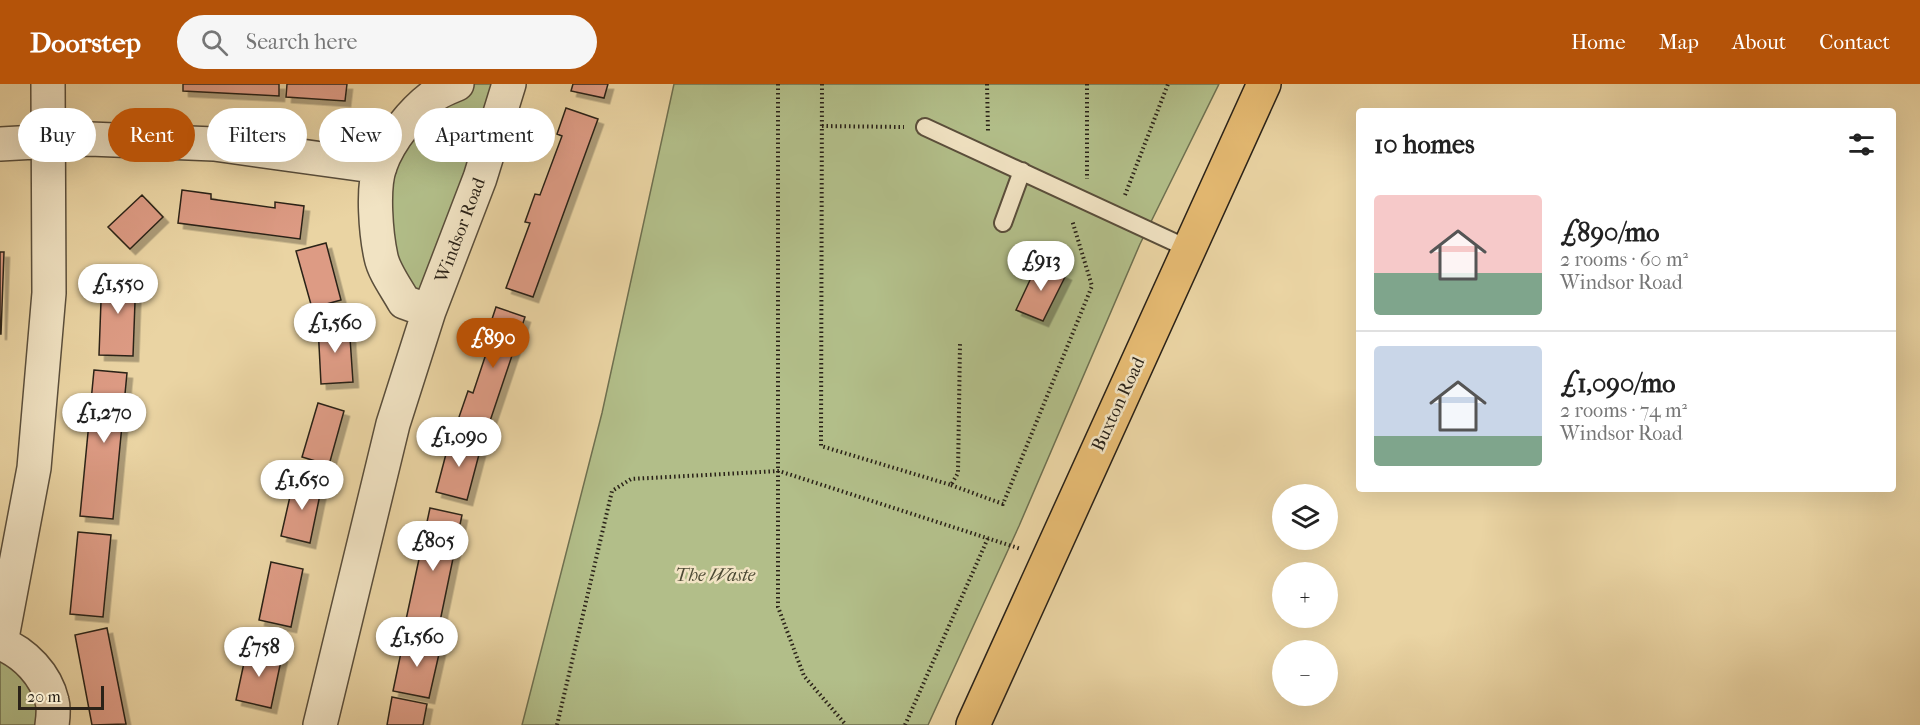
<!DOCTYPE html>
<meta charset="utf-8">
<style>
body{margin:0;font-family:"IM FELL French Canon",serif;background:#f6f6f6;color:#222;height:100vh;display:flex;flex-direction:column;font-size:22px;white-space:nowrap}
*{box-sizing:border-box;margin:0}
p{font-size:20px;color:#767676}
.icon{flex:none;width:33px;height:33px;fill:none;stroke:currentColor;stroke-width:2;stroke-linecap:round;stroke-linejoin:round}
.map{position:relative;flex:1;overflow:hidden}
.side{position:absolute;left:1356px;top:24px;width:540px;height:384px;display:flex;flex-direction:column;background:#fff;border-radius:6px;box-shadow:0 6px 24px #0002}
.side>*{flex:none}
.guide{position:absolute;left:18px;top:24px;width:570px;height:54px;display:flex;gap:12px}
.buttons{position:absolute;left:1272px;top:400px;display:grid;gap:12px}
.buttons a{display:grid;place-items:center;width:66px;height:66px;border-radius:50%;background:#fff;box-shadow:0 6px 24px #0002;font-size:30px}
.scale{position:absolute;left:18px;bottom:15px;width:86px;box-sizing:border-box;padding-left:6px;border:3px solid #2a2218;border-top:0;font-size:16px;line-height:21px;white-space:nowrap;color:#2a2218;-webkit-text-stroke:4px #f1e3c3;paint-order:stroke}
.price{position:absolute;translate:-50% -51px;padding:0 14px;border-radius:21px;background:#fff;color:#222;font-size:20px;line-height:39px;filter:drop-shadow(0 2px 3px #0008)}
.price::after{content:'';position:absolute;left:50%;top:36px;width:18px;height:14px;margin-left:-9px;background:inherit;clip-path:polygon(0 0,100% 0,50% 100%)}
.price.current{background:#b45309;color:#fff}
ul{padding:0;list-style:none}
li{display:flex;align-items:center;gap:18px;height:150px;padding:0 18px}
li+li{border-top:2px solid #e0e0e0}
li span{display:grid;place-items:center;flex:none;width:168px;height:120px;border-radius:6px;color:#555}
li>.icon{margin-inline-start:auto}
span .icon{width:72px;height:72px;fill:#fffc;stroke-width:1}
li b{font-size:26px}
h2{display:flex;justify-content:space-between;align-items:center;height:72px;padding:0 18px;font-size:26px}
.pill{padding:0 21px;border-radius:27px;background:#fff;box-shadow:0 6px 24px #0002;font-size:21px;line-height:54px}
.pill.current{background:#b45309;color:#fff}
header{display:flex;align-items:center;gap:36px;box-sizing:border-box;height:84px;padding:0 30px;background:#b45309;color:#fff}
header strong{font-size:28px}
nav{display:flex;gap:33px;margin-inline-start:auto;font-size:21px}
.search{width:420px;height:54px;background:#f6f6f6;display:flex;align-items:center;gap:15px;box-sizing:border-box;padding:0 21px;border-radius:33px;color:#767676;font-size:22px}
.map>svg:first-child{display:block}
.green{fill:#b2be89;stroke:#6e7050;stroke-width:1.5}
.building{fill:#dd9b84;stroke:#2a2218;stroke-width:1.5;filter:url(#shadow)}
.lines{fill:none;stroke-linecap:round;stroke-linejoin:round}
.lane-casing{stroke:#5a4e3b;stroke-width:20}
.street-casing{stroke:#5a4e3b;stroke-width:36}
.highway-casing{stroke:#2a2218;stroke-width:36}
.path{stroke:#2a2218;stroke-width:4;stroke-dasharray:1.5 3;stroke-linecap:butt}
.lane{stroke:#f1e3c3;stroke-width:16}
.street{stroke:#f1e3c3;stroke-width:33}
.highway{stroke:#e5ba72;stroke-width:33}
.labels{text-anchor:middle;stroke-width:5;stroke-linejoin:round;paint-order:stroke}
.street-label{font-size:18px;fill:#2a2218;stroke:#f1e3c3}
.park-label{font-size:18px;font-style:italic;fill:#4c4934;stroke:#f1e3c3}
</style>
<header>
<strong>Doorstep</strong>
<div class="search"><svg class="icon" aria-label="search" viewBox="0 0 24 24"><circle cx="10" cy="10" r="6"/><path d="M15 15l6 6"/></svg>Search here</div>
<nav><a>Home</a><a>Map</a><a>About</a><a>Contact</a></nav>
</header>
<div class="map">
<svg width="1920" height="641" viewBox="0 0 1920 641">
<defs>
<filter id="shadow"><feDropShadow dx="5.5" dy="5.5" stdDeviation="0" flood-color="#0004"/></filter>
</defs>
<rect width="100%" height="100%" fill="#ead4a3"/>
<filter id="stains"><feTurbulence type="fractalNoise" baseFrequency=".00333" numOctaves="4"/><feColorMatrix values="0 0 0 0 .2 0 0 0 0 .09 0 0 0 0 .02 0 0 0 .5 -.17"/></filter>
<radialGradient id="worn" r=".72"><stop offset=".6" stop-color="#630" stop-opacity="0"/><stop offset="1" stop-color="#630" stop-opacity=".3"/></radialGradient>
<path class="green" d="M 457,0 L 509,0 L 429,227 L 381,175 L 393,55 Z
M 674,0 L 1219,0 L 1140,160 L 1019,442 L 928,641 L 522,641 L 602,329 Z
M 0,574 L 31,596 L 43,641 L 0,641 Z"/>
<path class="building" d="M 183,0 L 279,0 L 279,12 L 183,7 Z
M 287,0 L 347,0 L 345,17 L 286,13 Z
M 573,0 L 608,0 L 604,14 L 571,7 Z
M 566,24 L 598,35 L 533,213 L 506,204 L 530,139 L 525,138 L 535,110 L 540,111 L 562,52 L 557,50 Z
M 182,106 L 211,110 L 211,115 L 275,124 L 275,118 L 304,122 L 300,155 L 178,139 Z
M 142,111 L 163,133 L 130,165 L 108,143 Z
M 326,159 L 341,216 L 312,224 L 296,167 Z
M 0,168 L 4,168 L 1,250 L 0,250 Z
M 1038,179 L 1066,191 L 1043,237 L 1016,226 Z
M 102,190 L 136,191 L 133,272 L 99,271 Z
M 496,223 L 525,233 L 487,346 L 458,336 L 468,307 L 473,309 L 493,249 L 488,247 Z
M 349,239 L 353,298 L 321,300 L 318,242 Z
M 94,286 L 127,289 L 113,435 L 80,432 Z
M 318,319 L 344,327 L 329,381 L 302,373 Z
M 451,351 L 482,359 L 467,416 L 436,408 Z
M 294,395 L 322,401 L 310,459 L 281,452 Z
M 430,424 L 462,431 L 437,552 L 404,545 Z
M 78,448 L 111,451 L 103,533 L 70,530 Z
M 271,478 L 303,485 L 291,543 L 259,536 Z
M 107,544 L 126,640 L 92,641 L 75,551 Z
M 404,554 L 441,561 L 429,614 L 393,607 Z
M 247,565 L 282,572 L 271,624 L 236,616 Z
M 392,613 L 427,620 L 423,641 L 387,641 Z"/>
<g class="lines">
<defs>
<path id="lane" d="M 925,43 L 1189,165
M 1003,139 L 1022,87"/>
<path id="street" d="M 0,60 L 90,55 L 214,60 L 380,83
M 429,227 L 404,218 C 397,205 384,188 381,173 C 376,150 372,104 380,82 C 389,56 414,25 436,10 C 442,6 450,3 457,0
M 0,559 C 25,569 46,591 52,617 C 54,624 53,634 52,641
M 1,559 L 34,384 L 49,209 L 48,0
M 320,641 L 393,340 L 429,227 L 480,94 L 509,0"/>
<path id="highway" d="M 973,641 L 1264,0"/>
</defs>
<use href="#lane" class="lane-casing"/>
<use href="#street" class="street-casing"/>
<use href="#highway" class="highway-casing"/>
<path class="path" d="M 778,0 L 778,523 L 804,592 L 846,641
M 822,0 L 821,362 L 951,401 L 958,389 L 960,260
M 987,0 L 988,47
M 1087,0 L 1087,95
M 822,42 L 904,43
M 1125,111 L 1168,0
M 951,401 L 1003,420 L 1092,202 L 1072,136
M 557,641 L 612,407 L 631,395 L 779,387 L 1021,465
M 905,641 L 988,454"/>
<use href="#lane" class="lane"/>
<use href="#street" class="street"/>
<use href="#highway" class="highway"/>
</g>
<g class="labels">
<g class="street-label">
<text transform="translate(460 146) rotate(-69)" y="6">Windsor Road</text>
<text transform="translate(1118 320) rotate(-65)" y="6">Buxton Road</text>
</g>
<g class="park-label">
<text x="715" y="497">The Waste</text>
</g>
</g>
<rect width="100%" height="100%" filter="url(#stains)"/>
<rect width="100%" height="100%" fill="url(#worn)"/>
</svg>
<div class="buttons">
<a><svg class="icon" aria-label="layers" viewBox="0 0 24 24"><path d="M12 4l9 5-9 5-9-5zM3 14l9 5 9-5"/></svg></a>
<a>+</a>
<a>−</a>
</div>
<div class="scale">20 m</div>
<b class="price" style="left:1041px;top:208px">£913</b>
<b class="price" style="left:118px;top:231px">£1,550</b>
<b class="price" style="left:335px;top:270px">£1,560</b>
<b class="price current" style="left:493px;top:285px">£890</b>
<b class="price" style="left:104px;top:360px">£1,270</b>
<b class="price" style="left:459px;top:384px">£1,090</b>
<b class="price" style="left:302px;top:427px">£1,650</b>
<b class="price" style="left:433px;top:488px">£805</b>
<b class="price" style="left:417px;top:584px">£1,560</b>
<b class="price" style="left:259px;top:594px">£758</b>
<div class="guide">
<a class="pill">Buy</a>
<a class="pill current">Rent</a>
<a class="pill">Filters</a>
<a class="pill">New</a>
<a class="pill">Apartment</a>
</div>
<section class="side">
<h2>10 homes<svg class="icon" aria-label="filters" viewBox="0 0 24 24"><path d="M4 7h16M4 17h16"/><circle cx="9" cy="7" r="2"/><circle cx="15" cy="17" r="2"/></svg></h2>
<ul>
<li><span style="background:linear-gradient(#f6c9c9 65%,#7fa58c 0)"><svg class="icon" aria-label="home" viewBox="0 0 24 24"><path d="M3 11l9-7 9 7M6 9v11h12V9"/></svg></span><div><b>£890/mo</b><p>2 rooms · 60 m²</p><p>Windsor Road</p></div></li>
<li><span style="background:linear-gradient(#c9d6e8 75%,#7fa58c 0)"><svg class="icon" aria-label="home" viewBox="0 0 24 24"><path d="M3 11l9-7 9 7M6 9v11h12V9"/></svg></span><div><b>£1,090/mo</b><p>2 rooms · 74 m²</p><p>Windsor Road</p></div></li>
</ul>
</section>
</div>
